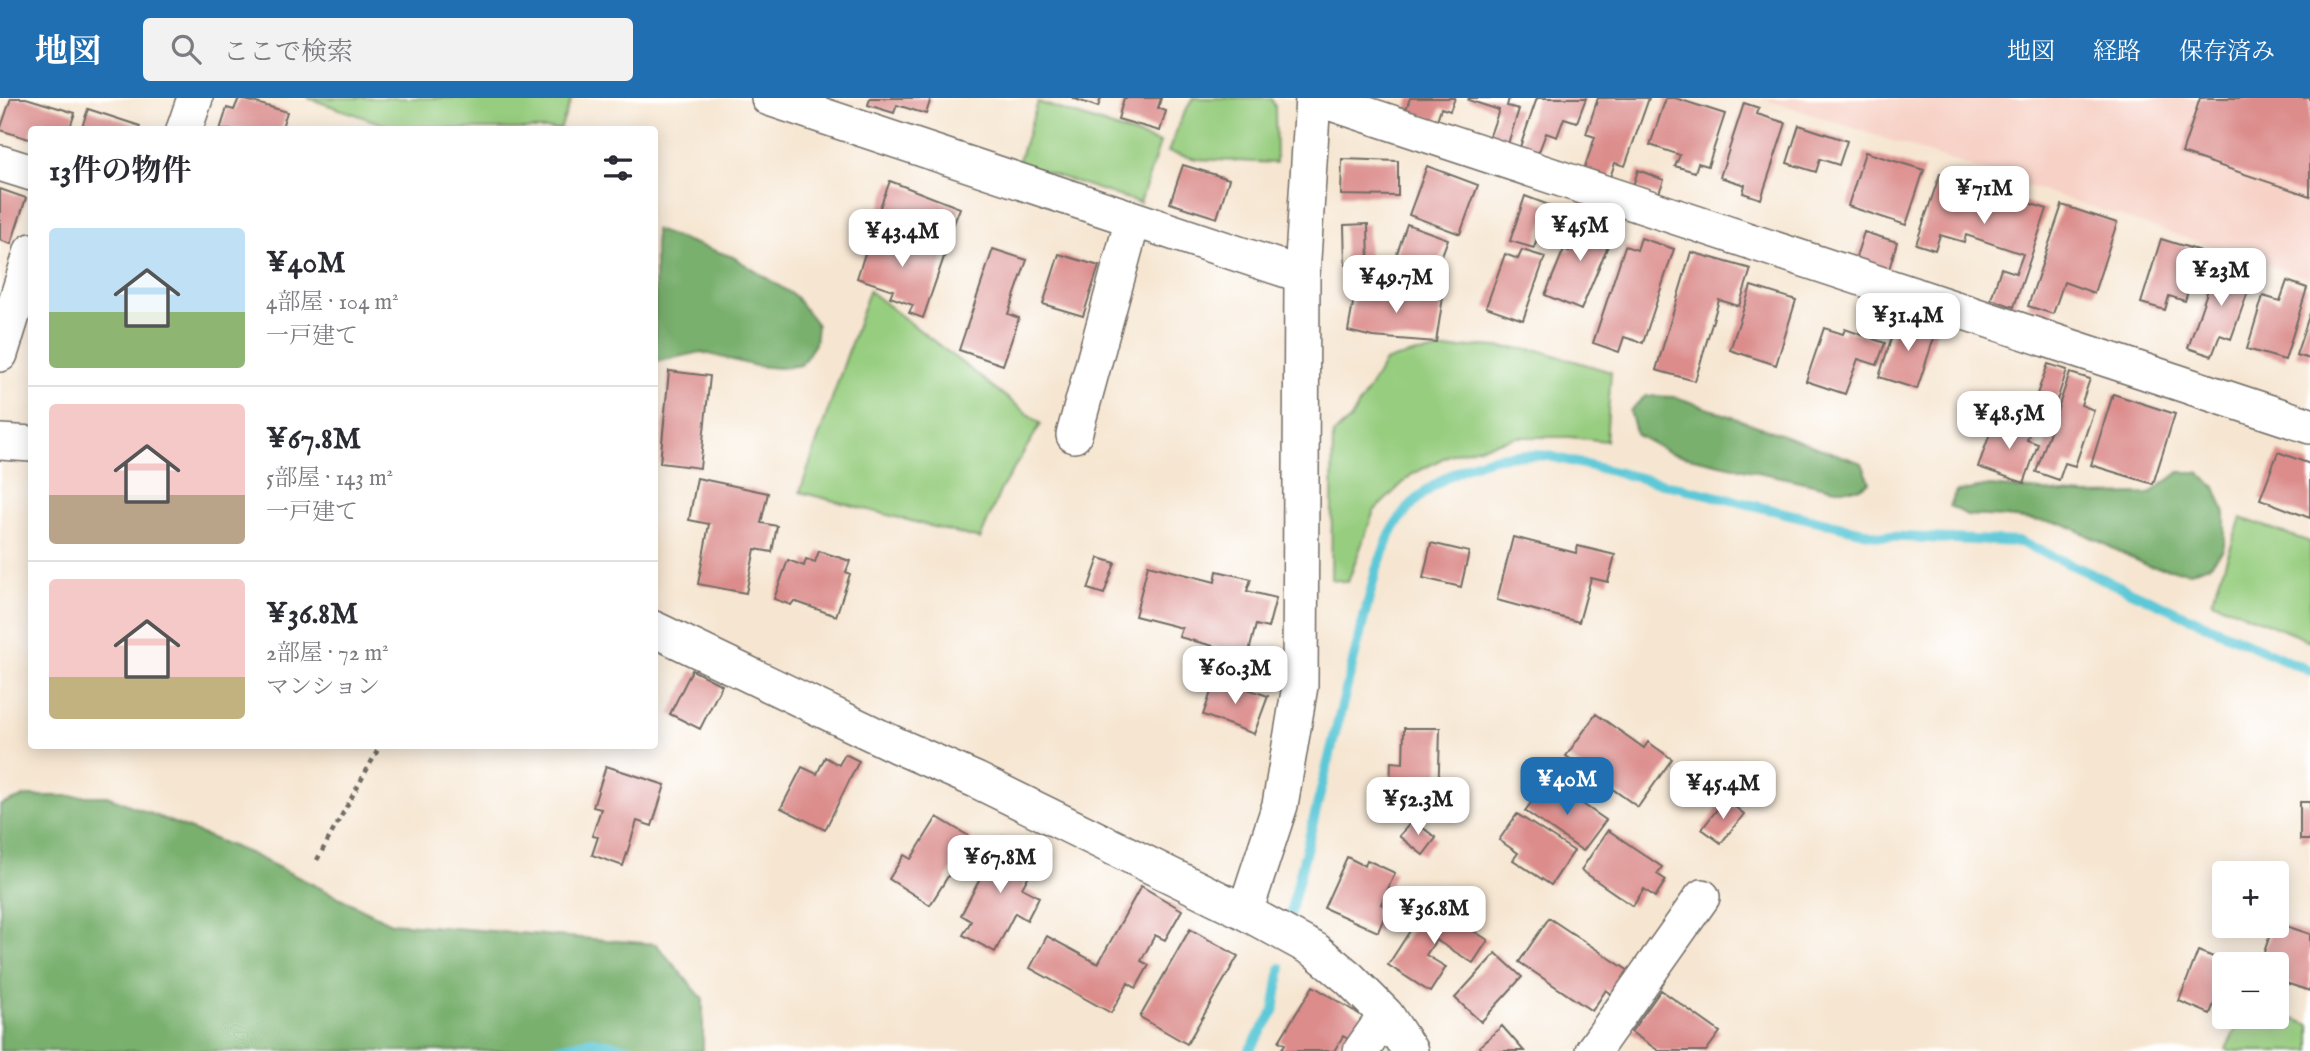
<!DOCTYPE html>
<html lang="ja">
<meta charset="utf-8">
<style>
body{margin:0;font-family:"IM FELL English","Noto Serif JP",serif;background:#f2f2f3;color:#2b2b33;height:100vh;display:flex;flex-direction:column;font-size:26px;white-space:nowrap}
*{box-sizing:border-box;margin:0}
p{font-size:23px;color:#7c7c81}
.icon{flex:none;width:38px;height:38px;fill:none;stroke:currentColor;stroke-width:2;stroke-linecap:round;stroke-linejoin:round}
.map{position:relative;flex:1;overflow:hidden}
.sheet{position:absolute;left:28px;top:28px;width:630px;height:623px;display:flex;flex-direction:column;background:#fff;border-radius:7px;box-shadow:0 4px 18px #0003}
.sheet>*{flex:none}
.buttons{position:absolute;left:2212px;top:763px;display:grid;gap:14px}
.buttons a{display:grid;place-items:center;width:77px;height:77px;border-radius:7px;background:#fff;box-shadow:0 4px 18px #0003;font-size:35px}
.price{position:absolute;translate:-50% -60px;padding:0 16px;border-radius:14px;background:#fff;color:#222;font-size:23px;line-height:46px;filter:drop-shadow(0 2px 4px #0008)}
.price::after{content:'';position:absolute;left:50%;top:42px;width:21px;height:16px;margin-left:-10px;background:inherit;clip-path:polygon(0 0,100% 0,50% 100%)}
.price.on{background:#1f6fb2;color:#fff}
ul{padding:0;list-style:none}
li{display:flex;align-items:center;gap:21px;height:175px;padding:0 21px}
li+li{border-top:2px solid #e1e1e2}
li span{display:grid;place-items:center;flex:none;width:196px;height:140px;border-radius:7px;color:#555}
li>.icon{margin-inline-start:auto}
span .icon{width:84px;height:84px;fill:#fffc;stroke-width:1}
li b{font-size:30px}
h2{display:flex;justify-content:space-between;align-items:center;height:84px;padding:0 21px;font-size:30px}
header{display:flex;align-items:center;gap:42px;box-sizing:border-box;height:98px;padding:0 35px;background:#1f6fb2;color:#fff}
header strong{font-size:33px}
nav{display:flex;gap:38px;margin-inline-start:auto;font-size:24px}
.search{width:490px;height:63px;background:#f2f2f3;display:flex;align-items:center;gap:18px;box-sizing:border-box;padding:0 24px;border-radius:7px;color:#7c7c81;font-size:26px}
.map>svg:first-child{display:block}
.built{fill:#f7d1c6}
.green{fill:#97cd7f;stroke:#617c55;stroke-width:2}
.forest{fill:#79b06e;stroke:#526e4c;stroke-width:2}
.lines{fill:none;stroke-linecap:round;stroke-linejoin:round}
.stream{stroke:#5dc8d7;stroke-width:10}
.building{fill:#db8c8b}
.street-casing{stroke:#726c65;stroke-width:38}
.path{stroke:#726c65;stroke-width:4.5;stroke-dasharray:5 5;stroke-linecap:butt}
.street{stroke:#fff;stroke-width:35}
</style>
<header>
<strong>地図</strong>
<div class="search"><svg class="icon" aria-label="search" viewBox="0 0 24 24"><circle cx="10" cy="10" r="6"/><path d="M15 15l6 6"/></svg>ここで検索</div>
<nav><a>地図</a><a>経路</a><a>保存済み</a></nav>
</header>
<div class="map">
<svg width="2310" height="953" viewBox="0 0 2310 953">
<rect width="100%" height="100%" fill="#fff"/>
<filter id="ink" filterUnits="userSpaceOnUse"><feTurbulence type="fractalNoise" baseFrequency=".0143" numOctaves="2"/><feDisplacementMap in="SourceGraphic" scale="14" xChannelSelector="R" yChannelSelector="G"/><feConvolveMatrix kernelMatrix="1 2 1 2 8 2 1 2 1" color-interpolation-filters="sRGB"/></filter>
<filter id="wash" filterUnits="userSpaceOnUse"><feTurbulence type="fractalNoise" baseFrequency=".00686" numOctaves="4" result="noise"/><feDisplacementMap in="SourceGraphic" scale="28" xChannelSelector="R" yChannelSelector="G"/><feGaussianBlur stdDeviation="1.57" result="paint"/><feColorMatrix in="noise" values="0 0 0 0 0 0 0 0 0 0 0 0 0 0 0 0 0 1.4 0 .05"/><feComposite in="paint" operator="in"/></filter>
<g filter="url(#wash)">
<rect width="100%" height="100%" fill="#f6e6d1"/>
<path class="built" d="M 1762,0 L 2310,0 L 2310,181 Z"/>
<path class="green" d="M 308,0 L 572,0 L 560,31 L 397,31 Z
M 1193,0 L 1271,0 L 1275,8 L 1276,65 L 1196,61 L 1168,54 L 1182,19 Z
M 1038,4 L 1160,45 L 1140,105 L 1018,65 Z
M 869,193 L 1041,326 L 1001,391 L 980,441 L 800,394 Z
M 1482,248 L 1538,252 L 1611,274 L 1606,343 L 1570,339 L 1517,339 L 1449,357 L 1411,377 L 1374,413 L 1348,484 L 1331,481 L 1333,336 L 1350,322 L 1385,263 L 1417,255 Z
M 2241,420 L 2310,444 L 2310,543 L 2212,503 Z
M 2277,915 L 2310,927 L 2310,953 L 2229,953 L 2226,951 L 2242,919 L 2277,919 Z"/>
<path class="forest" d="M 655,132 L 733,159 L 795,198 L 817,227 L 815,246 L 801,267 L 780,270 L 756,268 L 701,254 L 655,264 Z
M 1645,298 L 1676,299 L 1862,365 L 1870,384 L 1858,391 L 1836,391 L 1670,355 L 1637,337 L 1630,313 Z
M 2179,374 L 2198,374 L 2215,389 L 2225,415 L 2225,440 L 2223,452 L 2211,466 L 2191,474 L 2148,468 L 2065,426 L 2005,419 L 1967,417 L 1950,408 L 1956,394 L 1990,388 L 2084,397 L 2149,396 Z
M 25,698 L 107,698 L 251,756 L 391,825 L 656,846 L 703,901 L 703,953 L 0,953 L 0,707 Z"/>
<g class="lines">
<path class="stream" d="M 1289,820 L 1376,472 C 1382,459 1386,444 1393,431 C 1417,391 1469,359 1516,357 C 1526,357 1538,357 1549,358 L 1880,438 L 2020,444 L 2310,573
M 543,953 L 592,943 L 639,953
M 1249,953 L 1274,913 L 1281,870"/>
</g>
<g id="blocks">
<path class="building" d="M 11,0 L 26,0 L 75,15 L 69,32 L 32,32 L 32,42 L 0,32 Z
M 239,0 L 287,14 L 281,32 L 220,32 L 227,10 L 234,12 Z
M 870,0 L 931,0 L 926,16 L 897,7 L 894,15 L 868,7 Z
M 1072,0 L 1101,0 L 1098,9 Z
M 1124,0 L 1161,0 L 1158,10 L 1166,13 L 1160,33 L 1118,21 Z
M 1410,0 L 1455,0 L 1450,13 L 1441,10 L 1437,22 L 1406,12 Z
M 1469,0 L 1509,0 L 1507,8 L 1519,11 L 1507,49 L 1488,43 L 1499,12 L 1468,2 Z
M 1537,0 L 1586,0 L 1577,24 L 1564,20 L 1557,39 L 1546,35 L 1537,59 L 1519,52 Z
M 1598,0 L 1649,0 L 1625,68 L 1615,65 L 1609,82 L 1583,74 L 1595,39 L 1586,36 Z
M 1666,0 L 1675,0 L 1725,16 L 1708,68 L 1698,65 L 1695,74 L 1675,68 L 1680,57 L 1650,47 Z
M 2200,0 L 2310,0 L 2310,98 L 2182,55 Z
M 1744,5 L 1759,10 L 1757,16 L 1786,25 L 1761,101 L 1743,95 L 1745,87 L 1720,79 Z
M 88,11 L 140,28 L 139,32 L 81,32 Z
M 1799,27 L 1847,43 L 1839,67 L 1820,61 L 1816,74 L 1787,65 Z
M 1865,54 L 1924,72 L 1906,127 L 1848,108 Z
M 1342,61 L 1398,63 L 1398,98 L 1341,97 Z
M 1183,67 L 1229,81 L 1217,120 L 1170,105 Z
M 1427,68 L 1478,87 L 1460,136 L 1409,117 Z
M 1638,72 L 1664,82 L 1658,97 L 1633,88 Z
M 1940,76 L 2047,111 L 2014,209 L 1991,201 L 2001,170 L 2016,175 L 2023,156 L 1966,137 L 1964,144 L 1940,137 L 1935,152 L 1916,146 Z
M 890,83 L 960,110 L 944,151 L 874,125 Z
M 0,91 L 26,100 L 11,146 L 0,142 Z
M 1525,98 L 1549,107 L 1534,150 L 1510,143 Z
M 2062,107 L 2117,125 L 2094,195 L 2064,184 L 2053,216 L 2028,208 Z
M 1583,117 L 1615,131 L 1581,212 L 1545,197 L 1564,151 L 1569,153 Z
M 1368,126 L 1369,166 L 1345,167 L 1344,127 Z
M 1407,126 L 1448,141 L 1432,184 L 1392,170 Z
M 873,131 L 945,156 L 923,220 L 909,215 L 913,207 L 890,199 L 893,192 L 857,180 Z
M 1864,134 L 1897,144 L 1888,175 L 1854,165 Z
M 1641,140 L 1674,151 L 1643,245 L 1624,239 L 1619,254 L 1593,245 L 1625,148 L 1637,152 Z
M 2161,141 L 2200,153 L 2185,203 L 2169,198 L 2165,212 L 2141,205 Z
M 993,151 L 1027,162 L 1008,216 L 1019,220 L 1003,267 L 959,252 Z
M 1522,152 L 1545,159 L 1523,222 L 1486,209 L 1505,156 L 1518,161 Z
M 1691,154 L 1751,171 L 1739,208 L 1719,202 L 1695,283 L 1656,272 Z
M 1059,156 L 1099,168 L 1083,218 L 1043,206 Z
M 2217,165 L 2254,177 L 2231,241 L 2220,237 L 2212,258 L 2188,250 Z
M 2287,183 L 2307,190 L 2285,262 L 2247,251 L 2263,198 L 2280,203 Z
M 1751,188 L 1796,202 L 1776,267 L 1730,252 Z
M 1356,189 L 1398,198 L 1399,189 L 1443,199 L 1436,244 L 1373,239 L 1348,233 Z
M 2310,215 L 2310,261 L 2296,257 Z
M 1898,219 L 1937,231 L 1917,291 L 1879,279 Z
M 1824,230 L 1843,236 L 1845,231 L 1885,245 L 1877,267 L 1858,261 L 1845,296 L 1806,283 Z
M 2048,266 L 2067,272 L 2057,302 L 2037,296 Z
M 669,273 L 710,278 L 700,370 L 660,365 Z
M 2070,275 L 2090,281 L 2081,307 L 2094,312 L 2075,368 L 2065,365 L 2059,382 L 2036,374 Z
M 2113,296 L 2175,316 L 2153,386 L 2091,367 Z
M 1996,319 L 2031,331 L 2027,342 L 2038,346 L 2024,385 L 1978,369 Z
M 2278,354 L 2310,366 L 2310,420 L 2260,401 Z
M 697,380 L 768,395 L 761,425 L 777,428 L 772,454 L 755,451 L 746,495 L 698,486 L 709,426 L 689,422 Z
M 1513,439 L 1576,455 L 1578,448 L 1615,457 L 1608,484 L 1591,480 L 1579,524 L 1497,502 Z
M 1431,445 L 1469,454 L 1461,489 L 1423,480 Z
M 819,453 L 850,463 L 846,474 L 850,476 L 836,518 L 794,503 L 791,507 L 774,501 L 788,462 L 804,468 L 806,461 L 815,464 Z
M 1099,460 L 1115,465 L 1104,496 L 1088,491 Z
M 1148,467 L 1215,484 L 1217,473 L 1251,481 L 1247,493 L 1276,500 L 1268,530 L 1256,527 L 1248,557 L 1179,539 L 1182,530 L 1135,518 Z
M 692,572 L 722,587 L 700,631 L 670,616 Z
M 1216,580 L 1268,598 L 1254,636 L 1203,617 Z
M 1596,616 L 1644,650 L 1648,644 L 1672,661 L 1638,709 L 1566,658 Z
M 1404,630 L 1440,630 L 1438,710 L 1389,709 L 1391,664 L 1403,665 Z
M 845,656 L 859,663 L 825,732 L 781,710 L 802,669 L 817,676 L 825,659 L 839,667 Z
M 606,668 L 665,687 L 652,728 L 637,723 L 623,768 L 592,757 L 598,739 L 592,738 L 601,711 L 593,709 Z
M 1555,687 L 1606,722 L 1583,753 L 1525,713 L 1536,698 L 1544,703 Z
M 1725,701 L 1744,716 L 1721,745 L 1702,731 Z
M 2300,704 L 2310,704 L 2310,742 L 2300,742 Z
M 1517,716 L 1574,753 L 1551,787 L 1513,762 L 1518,755 L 1499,742 Z
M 937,719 L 972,740 L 930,807 L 889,781 L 904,757 L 911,761 Z
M 1413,722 L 1436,740 L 1423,757 L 1399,738 Z
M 1608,732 L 1662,769 L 1657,776 L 1666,782 L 1655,799 L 1644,791 L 1633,808 L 1581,772 Z
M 1002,739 L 1039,759 L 1022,790 L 1039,799 L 1027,822 L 1015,815 L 995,854 L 963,837 L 971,823 L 961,817 Z
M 1347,759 L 1365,768 L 1367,762 L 1395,775 L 1381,806 L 1388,810 L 1378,834 L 1324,810 Z
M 1141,788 L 1182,812 L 1165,842 L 1155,837 L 1141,863 L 1149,867 L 1136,890 L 1128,885 L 1111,915 L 1030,870 L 1047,838 L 1098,866 Z
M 1428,805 L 1488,842 L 1473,865 L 1436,842 L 1426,857 L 1446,869 L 1430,894 L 1388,867 Z
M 1549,820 L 1629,873 L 1613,897 L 1606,892 L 1592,913 L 1519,864 Z
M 2277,825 L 2310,836 L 2310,893 L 2277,882 L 2277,866 L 2260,866 L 2273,828 L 2277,828 Z
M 1190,831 L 1238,858 L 1187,946 L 1140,919 Z
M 2198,853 L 2231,866 L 2224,866 L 2224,879 L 2210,916 L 2179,903 Z
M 1496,855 L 1522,879 L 1481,924 L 1455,900 Z
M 1313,888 L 1367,921 L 1353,944 L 1343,938 L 1334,953 L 1280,953 L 1285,946 L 1279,943 Z
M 1661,892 L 1720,934 L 1706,953 L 1659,953 L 1631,934 Z
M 1502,928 L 1524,953 L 1482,953 L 1479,949 Z"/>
</g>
</g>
<g filter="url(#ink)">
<use href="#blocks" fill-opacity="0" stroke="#726c65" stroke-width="2"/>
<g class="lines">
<defs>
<path id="street" d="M 769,0 L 1302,177
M 1316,0 L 2310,328
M 184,32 L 195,0
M 0,65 L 32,75
M 0,256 L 32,153
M 1074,337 L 1133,121
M 0,344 L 32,346
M 654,531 L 898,648 L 976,682 L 1245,814 L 1315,852 L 1349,880 L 1386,917 L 1410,953
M 1245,814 L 1280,707 L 1300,588 L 1302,177 L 1313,0
M 1361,953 L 1386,917
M 1593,953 L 1702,799"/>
</defs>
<use href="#street" class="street-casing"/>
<path class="path" d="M 317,762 L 380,648"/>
<use href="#street" class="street"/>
</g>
</g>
</svg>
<div class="buttons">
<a>+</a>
<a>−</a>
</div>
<b class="price" style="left:1984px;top:128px">¥71M</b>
<b class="price" style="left:1580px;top:165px">¥45M</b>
<b class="price" style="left:902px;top:171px">¥43.4M</b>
<b class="price" style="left:2221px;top:210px">¥23M</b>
<b class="price" style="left:1396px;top:217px">¥49.7M</b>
<b class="price" style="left:1908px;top:255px">¥31.4M</b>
<b class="price" style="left:2009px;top:353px">¥48.5M</b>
<b class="price" style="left:1235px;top:608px">¥60.3M</b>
<b class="price on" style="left:1567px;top:719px">¥40M</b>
<b class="price" style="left:1723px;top:723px">¥45.4M</b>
<b class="price" style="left:1418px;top:739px">¥52.3M</b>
<b class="price" style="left:1000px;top:797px">¥67.8M</b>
<b class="price" style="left:1434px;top:848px">¥36.8M</b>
<section class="sheet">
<h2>13件の物件<svg class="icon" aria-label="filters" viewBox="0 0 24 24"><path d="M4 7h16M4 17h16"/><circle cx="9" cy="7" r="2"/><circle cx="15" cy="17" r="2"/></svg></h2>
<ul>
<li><span style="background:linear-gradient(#bfe0f5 60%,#8fb573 0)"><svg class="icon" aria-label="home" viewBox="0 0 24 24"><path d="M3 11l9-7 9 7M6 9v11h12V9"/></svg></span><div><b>¥40M</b><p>4部屋 · 104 m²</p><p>一戸建て</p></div></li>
<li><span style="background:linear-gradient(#f6c9c9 65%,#b9a48a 0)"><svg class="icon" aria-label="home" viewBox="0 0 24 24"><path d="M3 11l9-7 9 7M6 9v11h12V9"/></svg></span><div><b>¥67.8M</b><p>5部屋 · 143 m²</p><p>一戸建て</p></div></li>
<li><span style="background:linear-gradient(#f6c9c9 70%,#c2b280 0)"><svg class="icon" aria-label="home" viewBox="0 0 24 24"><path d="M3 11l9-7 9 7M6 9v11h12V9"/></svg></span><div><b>¥36.8M</b><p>2部屋 · 72 m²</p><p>マンション</p></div></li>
</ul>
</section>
</div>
